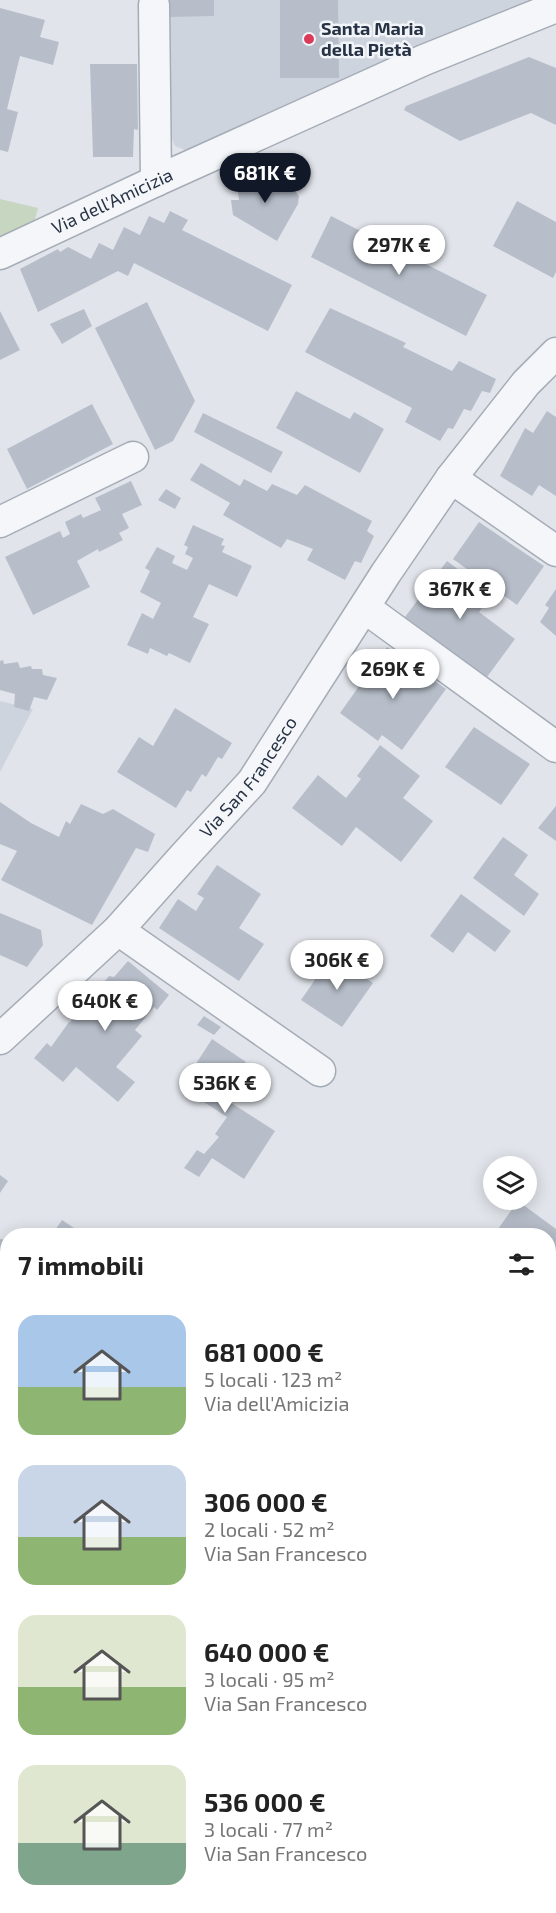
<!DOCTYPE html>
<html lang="it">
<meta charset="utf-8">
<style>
body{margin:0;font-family:"Exo 2",sans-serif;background:#f2f2f2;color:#222;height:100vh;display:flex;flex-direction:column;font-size:22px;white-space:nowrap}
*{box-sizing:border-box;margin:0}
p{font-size:20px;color:#767676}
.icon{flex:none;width:33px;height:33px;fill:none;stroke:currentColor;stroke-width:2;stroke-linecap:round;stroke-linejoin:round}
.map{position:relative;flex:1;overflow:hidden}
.panel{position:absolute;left:0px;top:1228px;width:556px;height:686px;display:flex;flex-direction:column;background:#fff;border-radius:24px 24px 0 0;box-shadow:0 3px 15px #0003}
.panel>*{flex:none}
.fabs{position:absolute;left:483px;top:1156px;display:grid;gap:12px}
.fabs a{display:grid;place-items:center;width:54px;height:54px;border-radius:50%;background:#fff;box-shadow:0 3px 15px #0003;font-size:30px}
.price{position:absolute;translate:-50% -51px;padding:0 14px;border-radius:21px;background:#fff;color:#222;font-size:20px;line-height:39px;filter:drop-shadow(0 2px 3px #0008)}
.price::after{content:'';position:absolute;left:50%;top:36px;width:18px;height:14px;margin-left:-9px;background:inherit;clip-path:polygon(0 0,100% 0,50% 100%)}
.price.current{background:#111827;color:#fff}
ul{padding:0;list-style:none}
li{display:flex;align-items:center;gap:18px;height:150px;padding:0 18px}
li span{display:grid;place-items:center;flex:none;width:168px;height:120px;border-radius:18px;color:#555}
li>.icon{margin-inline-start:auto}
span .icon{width:72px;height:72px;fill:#fffc;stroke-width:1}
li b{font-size:26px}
h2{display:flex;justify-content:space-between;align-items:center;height:72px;padding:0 18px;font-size:26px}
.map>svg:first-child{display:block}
.built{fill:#ced4dd}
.green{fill:#c7d6c1}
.building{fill:#b7bec9}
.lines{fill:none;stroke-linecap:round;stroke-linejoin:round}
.minor-casing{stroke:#a5acb6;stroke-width:33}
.minor{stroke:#f4f6f9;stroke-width:30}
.poi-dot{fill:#db3a59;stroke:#f1f4f8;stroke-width:2}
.labels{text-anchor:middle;stroke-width:5;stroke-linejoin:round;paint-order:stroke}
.poi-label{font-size:18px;font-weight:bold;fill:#273344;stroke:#f1f4f8;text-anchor:start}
.street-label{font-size:18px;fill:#273344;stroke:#f1f4f8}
</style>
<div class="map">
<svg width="556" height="1913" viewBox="0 0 556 1913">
<rect width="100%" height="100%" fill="#e1e5eb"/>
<path class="built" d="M 139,0 L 538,0 L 445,35 L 196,150 L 185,150 L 175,146 L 171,136 L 168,107 L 170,17 L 139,17 Z
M 0,701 L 33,709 L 0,772 Z"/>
<path class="green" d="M 0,199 L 38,208 L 34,223 L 0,238 Z"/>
<path class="building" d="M 139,0 L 214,0 L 214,16 L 170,17 L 170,5 L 139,5 Z
M 280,0 L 338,0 L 339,78 L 280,78 Z
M 0,8 L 45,20 L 40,37 L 59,42 L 53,65 L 20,56 L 7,109 L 18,112 L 8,152 L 0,150 Z
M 529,57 L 556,68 L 556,125 L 531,113 L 460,141 L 404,110 L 406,106 Z
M 90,64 L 137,64 L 138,130 L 134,129 L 133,157 L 93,157 Z
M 262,172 L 295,191 L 299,196 L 298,204 L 277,241 L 233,215 L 231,200 L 239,200 L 236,179 L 260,176 Z
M 517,201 L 556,222 L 556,272 L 553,278 L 493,246 Z
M 170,211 L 188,220 L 182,230 L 292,285 L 268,331 L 134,263 L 128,276 L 118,271 L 38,312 L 20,269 L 58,249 L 60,252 L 68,247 L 91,259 L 99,243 L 113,250 L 124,227 L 140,235 L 149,216 L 164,223 Z
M 331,216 L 487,295 L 466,336 L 311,257 Z
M 147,302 L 195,401 L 173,441 L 155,450 L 95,328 Z
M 330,308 L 406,343 L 403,347 L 452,371 L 459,361 L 496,379 L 490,393 L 482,391 L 471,411 L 464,409 L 453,429 L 448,428 L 440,441 L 405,422 L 412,408 L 305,352 Z
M 84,309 L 92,326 L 62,344 L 50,324 Z
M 0,311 L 20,350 L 0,360 Z
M 296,391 L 350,419 L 354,412 L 384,429 L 360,473 L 276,428 Z
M 92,404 L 113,444 L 27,489 L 7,449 Z
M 547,411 L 556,417 L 556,496 L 539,485 L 532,496 L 500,476 L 525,428 L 533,433 Z
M 203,413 L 283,452 L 271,473 L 194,432 Z
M 201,463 L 240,486 L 244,479 L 267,491 L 272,484 L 297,495 L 305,485 L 372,521 L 367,531 L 374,536 L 361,563 L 355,561 L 345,580 L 307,560 L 313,549 L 287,539 L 281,548 L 223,515 L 230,503 L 190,480 Z
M 131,481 L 142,505 L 122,514 L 129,528 L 119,533 L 123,540 L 99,552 L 98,549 L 77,561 L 90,587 L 33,615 L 5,557 L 60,531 L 63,538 L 70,534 L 65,522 L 81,514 L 83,518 L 101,510 L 95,498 Z
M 166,489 L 181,498 L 175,509 L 158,500 Z
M 479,522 L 544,566 L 517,605 L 453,559 Z
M 193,525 L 224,539 L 221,545 L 225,546 L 222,552 L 252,566 L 237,597 L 209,584 L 193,617 L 209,624 L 190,663 L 169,653 L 167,656 L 150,648 L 148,654 L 127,645 L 142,613 L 153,619 L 161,603 L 140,592 L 150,571 L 145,568 L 157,547 L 175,556 L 172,563 L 187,570 L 193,558 L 185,554 L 188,547 L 184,545 Z
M 447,561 L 484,589 L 476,600 L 483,606 L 479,612 L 515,639 L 487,677 L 405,617 Z
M 556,589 L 556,636 L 540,622 L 549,608 L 545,605 Z
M 387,647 L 446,689 L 402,750 L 382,735 L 378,741 L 340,713 Z
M 3,660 L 4,664 L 18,662 L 20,668 L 31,666 L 32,669 L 42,669 L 43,675 L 57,678 L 47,700 L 34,697 L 29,711 L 14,707 L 15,694 L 0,690 L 0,661 Z
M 175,708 L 232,743 L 222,759 L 218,757 L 206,777 L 202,774 L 191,792 L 187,790 L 176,808 L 117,772 L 139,737 L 153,746 Z
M 474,727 L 530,764 L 501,805 L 445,767 Z
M 380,745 L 420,776 L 403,798 L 433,821 L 401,862 L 356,827 L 342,846 L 292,808 L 318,775 L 346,798 L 361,779 L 357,776 Z
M 0,802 L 31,823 L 59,837 L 66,821 L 70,824 L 81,804 L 103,814 L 113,809 L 155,834 L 148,852 L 136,848 L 92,925 L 1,880 L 17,851 L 0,844 Z
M 556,806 L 556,841 L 538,828 Z
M 503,837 L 528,855 L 514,875 L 539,894 L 524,916 L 473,878 Z
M 217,865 L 261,894 L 239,928 L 264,944 L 239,981 L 159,928 L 178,899 L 196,911 L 204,898 L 197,894 Z
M 461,894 L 511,931 L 495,952 L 468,932 L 453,953 L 430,936 Z
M 0,913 L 41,930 L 43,945 L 27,967 L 0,955 Z
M 332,955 L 373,983 L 342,1027 L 301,1000 Z
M 128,961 L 169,995 L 157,1010 L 154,1007 L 135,1030 L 142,1036 L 116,1067 L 135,1082 L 118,1102 L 76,1067 L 63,1082 L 34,1058 L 47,1043 L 51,1047 L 69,1022 L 70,1022 L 109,976 L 114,977 Z
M 204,1016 L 221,1027 L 214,1035 L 197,1025 Z
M 212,1039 L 246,1062 L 232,1079 L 236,1082 L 225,1099 L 275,1131 L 244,1179 L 212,1158 L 199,1177 L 184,1168 L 197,1150 L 204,1154 L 219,1137 L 215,1134 L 227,1117 L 181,1087 Z
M 0,1175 L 8,1181 L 0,1193 Z
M 518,1201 L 556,1229 L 556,1275 L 549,1285 L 549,1236 L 493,1236 Z
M 62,1220 L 86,1236 L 51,1236 Z
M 0,1239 L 8,1240 L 8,1260 L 0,1258 Z
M 8,1297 L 8,1325 L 0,1320 L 0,1308 Z
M 0,1364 L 8,1370 L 8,1429 L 0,1423 Z
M 556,1389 L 556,1432 L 549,1426 L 549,1399 Z
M 556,1555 L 556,1720 L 549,1718 L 549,1568 Z
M 0,1732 L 8,1733 L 8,1795 L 0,1794 Z
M 556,1796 L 556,1842 L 549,1844 L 549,1798 Z
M 0,1880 L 8,1881 L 8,1906 L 48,1906 L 48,1913 L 0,1913 Z
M 89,1906 L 143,1906 L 142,1913 L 88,1913 Z
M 223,1906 L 285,1906 L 285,1913 L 222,1913 Z
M 322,1906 L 370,1906 L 369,1913 L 322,1913 Z"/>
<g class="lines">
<defs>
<g id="minor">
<path d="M 154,5 L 156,181"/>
<path id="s1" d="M 0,254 L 156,181 L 424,60 L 556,7"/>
<path d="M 451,478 L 556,551"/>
<path d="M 0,522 L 133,457"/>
<path d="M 365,608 L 556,747"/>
<path d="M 118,930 L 320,1071"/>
<path id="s2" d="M 0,1039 L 118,930 L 184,856 L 252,782 L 386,573 L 451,478 L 526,383 L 556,353"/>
<path d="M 549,1538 L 556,1529"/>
<path d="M 0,1555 L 8,1561"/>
<path d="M 0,1823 L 8,1824"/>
<path d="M 398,1913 L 399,1906"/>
</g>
</defs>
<use href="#minor" class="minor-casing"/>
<use href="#minor" class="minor"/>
</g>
<circle class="poi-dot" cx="309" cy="39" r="6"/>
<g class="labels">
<g class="poi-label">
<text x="321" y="35">Santa Maria<tspan x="321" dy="21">della Pietà</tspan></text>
</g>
<g class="street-label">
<text dy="6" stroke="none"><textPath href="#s1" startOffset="124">Via dell'Amicizia</textPath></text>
<text dy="6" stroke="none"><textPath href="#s2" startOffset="362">Via San Francesco</textPath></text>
</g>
</g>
</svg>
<div class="fabs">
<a><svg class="icon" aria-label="layers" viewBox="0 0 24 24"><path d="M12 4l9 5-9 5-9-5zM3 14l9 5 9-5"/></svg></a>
</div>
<b class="price current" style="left:265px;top:204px">681K €</b>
<b class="price" style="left:399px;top:276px">297K €</b>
<b class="price" style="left:460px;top:620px">367K €</b>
<b class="price" style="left:393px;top:700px">269K €</b>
<b class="price" style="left:337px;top:991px">306K €</b>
<b class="price" style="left:105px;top:1032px">640K €</b>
<b class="price" style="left:225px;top:1114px">536K €</b>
<section class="panel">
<h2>7 immobili<svg class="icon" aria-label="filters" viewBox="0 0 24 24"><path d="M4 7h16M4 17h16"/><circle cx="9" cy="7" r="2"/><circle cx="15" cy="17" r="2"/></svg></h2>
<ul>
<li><span style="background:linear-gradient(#a9c7e8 60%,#8fb573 0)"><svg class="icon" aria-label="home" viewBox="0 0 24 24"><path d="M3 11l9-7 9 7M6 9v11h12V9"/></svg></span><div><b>681 000 €</b><p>5 locali · 123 m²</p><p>Via dell'Amicizia</p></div></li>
<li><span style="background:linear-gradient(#c9d6e8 60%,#8fb573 0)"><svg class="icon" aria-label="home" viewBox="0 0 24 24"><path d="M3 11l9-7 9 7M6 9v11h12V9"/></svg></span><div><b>306 000 €</b><p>2 locali · 52 m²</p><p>Via San Francesco</p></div></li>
<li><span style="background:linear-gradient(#dfe7d0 60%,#8fb573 0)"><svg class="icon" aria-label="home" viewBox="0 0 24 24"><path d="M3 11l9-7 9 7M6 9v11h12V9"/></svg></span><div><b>640 000 €</b><p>3 locali · 95 m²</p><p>Via San Francesco</p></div></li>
<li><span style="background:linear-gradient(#dfe7d0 65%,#7fa58c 0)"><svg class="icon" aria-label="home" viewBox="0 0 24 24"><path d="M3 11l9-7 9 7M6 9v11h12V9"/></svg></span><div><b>536 000 €</b><p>3 locali · 77 m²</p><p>Via San Francesco</p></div></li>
</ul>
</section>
</div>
